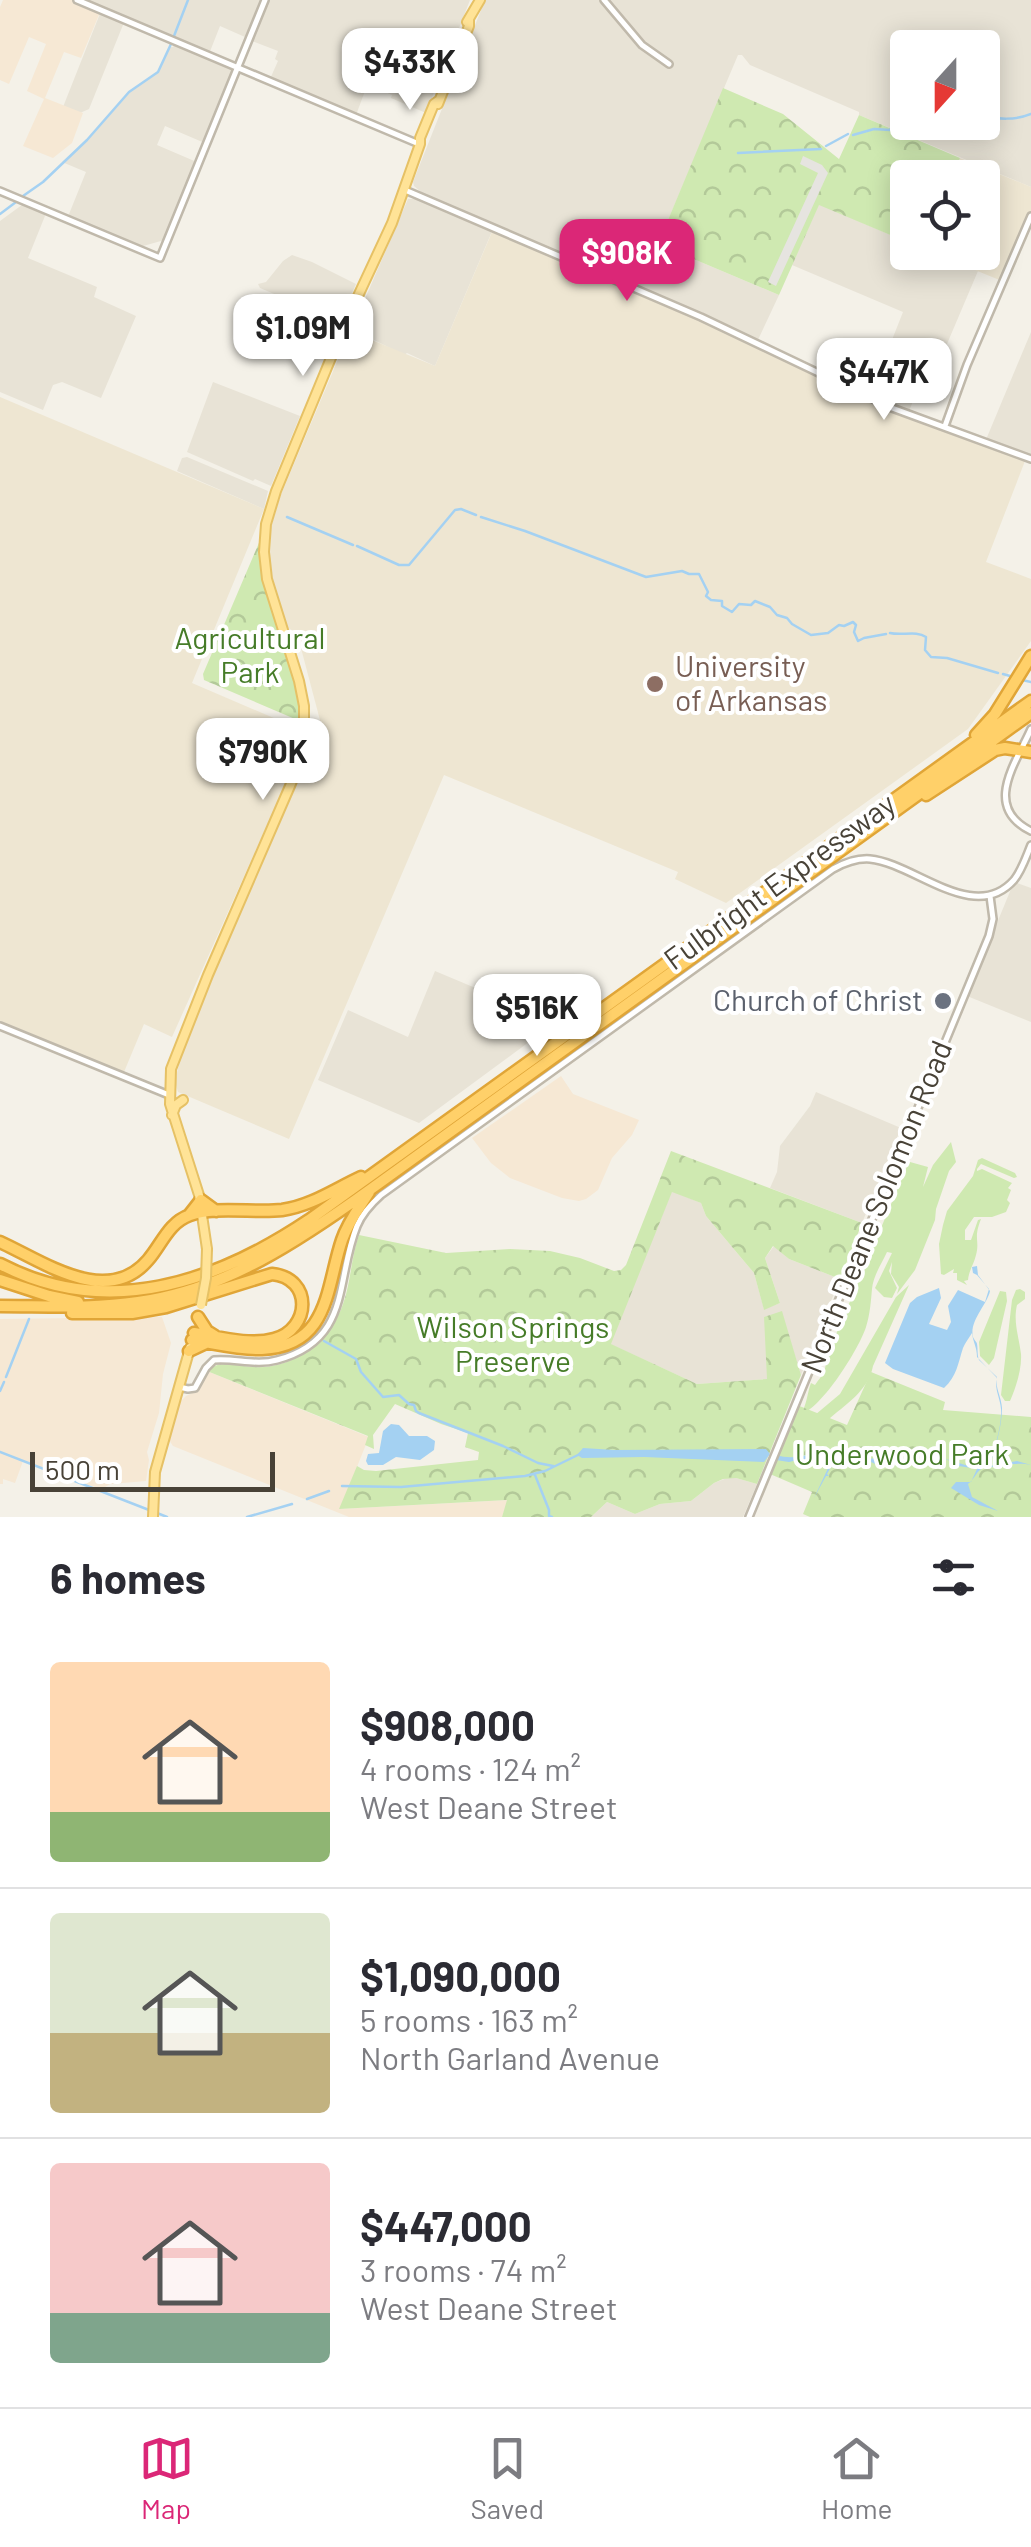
<!DOCTYPE html>
<meta charset="utf-8">
<style>
body{margin:0;font-family:Barlow,sans-serif;background:#f7f7f7;color:#2b2b33;height:100vh;display:flex;flex-direction:column;font-size:38px;white-space:nowrap}
*{box-sizing:border-box;margin:0}
p{font-size:32px;color:#7c7c81}
.icon{flex:none;width:55px;height:55px;fill:none;stroke:currentColor;stroke-width:2;stroke-linecap:round;stroke-linejoin:round}
.map{position:relative;height:1517px;overflow:hidden}
.sheet{display:flex;flex-direction:column;background:#fff;flex:1}
.sheet>*{flex:none}
.needle{width:65px;rotate:201deg}
.controls{position:absolute;left:890px;top:30px;display:grid;gap:20px}
.controls a{display:grid;place-items:center;width:110px;height:110px;border-radius:10px;background:#fff;box-shadow:0 5px 25px #0003;font-size:50px}
.scale{position:absolute;left:30px;bottom:25px;width:245px;box-sizing:border-box;padding-left:10px;border:5px solid #484237;border-top:0;font-size:28px;line-height:35px;white-space:nowrap;color:#484237;-webkit-text-stroke:8px #fff;paint-order:stroke}
.price{position:absolute;translate:-50% -85px;padding:0 22px;border-radius:20px;background:#fff;color:#222;font-size:32px;line-height:65px;filter:drop-shadow(0 2px 5px #0008)}
.price::after{content:'';position:absolute;left:50%;top:60px;width:30px;height:22px;margin-left:-15px;background:inherit;clip-path:polygon(0 0,100% 0,50% 100%)}
.price.selected{background:#db2777;color:#fff}
ul{padding:0;list-style:none}
li{display:flex;align-items:center;gap:30px;height:250px;padding:0 50px}
li+li{border-top:2px solid #e1e1e2}
li span{display:grid;place-items:center;flex:none;width:280px;height:200px;border-radius:10px;color:#555}
li>.icon{margin-inline-start:auto}
span .icon{width:120px;height:120px;fill:#fffc;stroke-width:1}
li b{font-size:42px}
h2{display:flex;justify-content:space-between;align-items:center;height:120px;padding:0 50px;font-size:42px}
.tab-bar{display:flex;justify-content:space-around;align-items:center;height:140px;border-top:2px solid #e1e1e2;background:#fff;font-size:28px;color:#7c7c81}
.tab-bar a{display:grid;justify-items:center;gap:5px}
.tab-bar .selected{color:#db2777}
.map>svg:first-child{display:block}
.residential{fill:#e8e3d6;fill-rule:evenodd}
.commercial{fill:#f6e8d4}
.education{fill:#eee6d2}
.green{fill:#cfe9b1}
.park{fill:url(#park-crowns)}
.parking{fill:#e6e4e0}
.water{fill:#a4d1f2}
.lines{fill:none;stroke-linecap:round;stroke-linejoin:round}
.stream{stroke:#a4d1f2;stroke-width:2.5}
.minor-casing{stroke:#c0b9ab;stroke-width:10}
.major-casing{stroke:#e6c165;stroke-width:12}
.highway-casing{stroke:#e0a537;stroke-width:15}
.minor{stroke:#fff;stroke-width:5}
.major{stroke:#ffe397;stroke-width:8}
.highway{stroke:#ffd069;stroke-width:10}
.major-bridge-casing{stroke:#e6c165;stroke-width:12;stroke-linecap:butt}
.major-bridge{stroke:#ffe397;stroke-width:8}
.education-dot{fill:#8d6e63;stroke:#fff;stroke-width:4}
.worship-dot{fill:#6b7280;stroke:#fff;stroke-width:4}
.labels{text-anchor:middle;stroke-width:8;stroke-linejoin:round;paint-order:stroke}
.park-label{font-size:30px;fill:#467c28;stroke:#fff}
.education-label{font-size:30px;fill:#785e54;stroke:#fff;text-anchor:start}
.street-label{font-size:30px;fill:#484237;stroke:#fff}
.worship-label{font-size:30px;fill:#5b616d;stroke:#fff;text-anchor:end}
</style>
<div class="map">
<svg width="1031" height="1517" viewBox="0 0 1031 1517">
<defs>
<pattern id="park-crowns" width="20" height="18" patternUnits="userSpaceOnUse" patternTransform="scale(2.5)"><rect width="20" height="18" fill="#cfe9b1"/><path d="M2 6a3 3 0 1 1 6 0M12 15a3 3 0 1 1 6 0" fill="none" stroke="#b3c999"/></pattern>
</defs>
<rect width="100%" height="100%" fill="#f4f1e8"/>
<path class="residential" d="M 77,0 L 263,0 L 262,4 L 259,3 L 245,37 L 220,26 L 209,54 L 232,69 L 233,73 L 207,144 L 165,126 L 157,145 L 199,163 L 168,239 L 136,248 L 67,219 L 86,172 L 62,162 L 87,140 L 129,92 L 158,72 L 169,47 L 173,47 L 176,42 L 174,37 L 164,37 L 125,20 L 89,109 L 80,113 L 63,107 L 101,11 Z
M 269,0 L 470,0 L 426,113 L 391,98 L 392,95 L 385,92 L 394,69 L 385,64 L 372,93 L 365,91 L 356,115 L 270,79 L 278,61 L 275,59 L 278,51 L 252,41 Z
M 485,0 L 1031,0 L 1031,187 L 859,115 L 859,112 L 750,65 L 742,55 L 738,55 L 658,244 L 779,295 L 757,342 L 427,197 L 414,186 L 413,182 ZM 908,48 L 982,48 L 982,122 L 908,122 Z
M 408,199 L 418,199 L 493,229 L 435,366 L 407,353 L 404,355 L 352,329 Z
M 26,202 L 47,211 L 28,258 L 97,287 L 94,297 L 136,316 L 101,398 L 62,382 L 53,385 L 43,410 L 0,392 L 0,221 Z
M 819,204 L 907,242 L 908,252 L 933,253 L 978,271 L 927,391 L 918,388 L 908,414 L 892,408 L 908,370 L 884,360 L 903,312 L 792,265 Z
M 292,255 L 312,262 L 356,284 L 341,318 L 307,308 L 260,288 L 258,284 L 266,282 L 283,261 Z
M 1031,332 L 1031,459 L 985,442 Z
M 213,382 L 300,416 L 271,486 L 255,479 L 253,481 L 187,452 Z
M 187,457 L 268,491 L 264,509 L 177,471 L 182,458 Z
M 1017,883 L 1031,888 L 1031,1022 L 967,996 L 1011,889 Z
M 435,971 L 556,1022 L 419,1123 L 318,1080 L 348,1010 L 408,1037 Z
M 816,1092 L 901,1128 L 862,1223 L 770,1188 L 777,1172 L 780,1146 L 810,1106 Z
M 672,1191 L 701,1203 L 706,1216 L 754,1273 L 764,1309 L 780,1303 L 765,1258 L 774,1246 L 789,1259 L 840,1279 L 801,1375 L 781,1312 L 765,1318 L 768,1379 L 697,1384 L 610,1344 Z
M 727,1478 L 736,1478 L 757,1484 L 743,1517 L 591,1517 L 607,1502 L 635,1514 L 660,1504 L 691,1501 L 714,1483 Z"/>
<path class="commercial" d="M 3,0 L 77,0 L 101,10 L 81,58 L 64,52 L 45,98 L 83,113 L 72,143 L 53,158 L 23,146 L 44,99 L 27,91 L 46,44 L 29,37 L 9,84 L 0,80 L 0,7 Z
M 561,1076 L 573,1094 L 639,1120 L 632,1135 L 612,1158 L 598,1190 L 586,1199 L 579,1201 L 562,1198 L 510,1178 L 491,1163 L 472,1138 Z
M 162,1317 L 171,1343 L 163,1374 L 159,1413 L 147,1452 L 149,1460 L 146,1481 L 110,1484 L 102,1489 L 68,1479 L 23,1461 L 15,1483 L 3,1479 L 3,1484 L 0,1484 L 0,1319 Z
M 207,1371 L 369,1437 L 340,1509 L 508,1500 L 502,1517 L 349,1517 L 173,1446 L 169,1440 L 180,1402 L 186,1396 L 200,1389 Z"/>
<path class="education" d="M 960,158 L 1031,187 L 1031,216 L 1002,281 L 933,253 L 982,252 L 982,178 L 951,177 Z
M 492,232 L 716,328 L 892,411 L 1025,461 L 986,562 L 1031,579 L 1031,641 L 968,729 L 726,903 L 675,879 L 678,872 L 444,775 L 289,1139 L 178,1092 L 175,1082 L 181,1055 L 193,1023 L 321,724 L 297,633 L 288,628 L 274,586 L 270,559 L 271,527 L 280,497 L 350,331 L 435,366 Z
M 0,397 L 264,509 L 192,683 L 297,728 L 299,744 L 289,776 L 172,1037 L 144,1024 L 124,1072 L 0,1021 Z"/>
<path class="green" d="M 951,1142 L 956,1162 L 949,1171 L 936,1209 L 935,1220 L 915,1270 L 897,1294 L 899,1287 L 891,1274 L 892,1262 L 889,1271 L 897,1288 L 892,1298 L 884,1297 L 875,1288 L 892,1253 L 887,1252 C 882,1263 873,1276 872,1289 C 871,1300 870,1315 866,1327 C 859,1349 822,1408 801,1414 C 807,1404 807,1394 811,1383 L 815,1385 C 822,1375 826,1373 826,1358 L 908,1164 L 910,1162 L 928,1167 L 923,1187 L 933,1165 Z
M 982,1158 L 1015,1173 L 1017,1177 L 1014,1178 L 981,1164 L 977,1169 L 977,1171 L 982,1169 L 1012,1183 L 1008,1188 L 1011,1190 L 1007,1200 L 1010,1203 L 1006,1212 L 992,1217 L 974,1217 L 965,1230 L 965,1240 L 971,1240 L 978,1220 L 981,1219 C 973,1239 980,1240 976,1255 C 974,1264 969,1270 968,1280 L 964,1281 L 967,1285 L 957,1280 L 957,1273 L 953,1273 L 954,1269 L 944,1275 L 941,1274 L 939,1244 L 943,1225 L 947,1211 L 973,1176 L 978,1160 Z
M 909,1285 L 873,1366 C 868,1392 845,1404 827,1421 L 809,1420 L 840,1394 L 896,1297 Z
M 1020,1289 L 1025,1292 L 1025,1299 L 1017,1305 C 1013,1322 1019,1337 1021,1354 C 1022,1368 1016,1388 1010,1401 L 1005,1401 L 1001,1395 L 1012,1300 L 1016,1290 Z
M 1000,1291 L 1006,1292 L 1007,1301 L 994,1358 L 989,1365 L 980,1356 L 979,1342 Z"/>
<path class="park" d="M 723,88 L 783,114 L 839,159 L 859,115 L 960,158 L 951,177 L 908,178 L 907,242 L 819,205 L 779,295 L 658,244 Z
M 261,538 L 263,562 L 301,697 L 302,722 L 204,680 L 203,674 Z
M 671,1151 L 862,1223 L 840,1279 L 789,1259 L 773,1246 L 765,1258 L 780,1303 L 764,1310 L 754,1273 L 706,1216 L 701,1203 L 672,1192 L 611,1344 L 697,1384 L 767,1379 L 764,1317 L 782,1311 L 801,1375 L 757,1484 L 736,1478 L 723,1479 L 714,1483 L 691,1501 L 660,1504 L 635,1514 L 607,1502 L 591,1517 L 502,1517 L 507,1500 L 339,1509 L 357,1466 L 364,1470 L 376,1471 L 478,1460 L 479,1452 L 465,1447 L 468,1433 L 441,1424 L 395,1404 L 373,1435 L 374,1449 L 365,1445 L 368,1436 L 207,1371 C 220,1359 236,1366 252,1367 C 292,1370 330,1342 343,1304 C 351,1282 351,1257 359,1235 L 446,1253 L 510,1249 L 550,1251 L 580,1258 L 614,1271 L 621,1270 L 626,1265 Z
M 871,1372 L 945,1402 L 943,1410 L 1031,1417 L 1031,1517 L 810,1517 L 803,1514 L 812,1492 L 770,1474 L 797,1405 L 847,1425 Z"/>
<path class="parking" d="M 803,156 L 822,165 L 828,173 L 776,286 L 768,282 L 818,173 L 800,164 Z"/>
<path class="water" d="M 977,1266 L 978,1275 L 990,1291 C 987,1305 969,1321 973,1337 C 974,1340 977,1342 977,1344 C 978,1349 977,1355 979,1360 L 997,1377 C 995,1389 1001,1395 1002,1408 C 1002,1427 995,1448 990,1466 L 1017,1461 L 1031,1465 C 1014,1461 1001,1468 984,1467 C 976,1471 975,1479 968,1484 L 972,1497 L 998,1511 L 979,1505 L 951,1488 L 956,1482 L 971,1482 L 977,1469 L 959,1466 L 935,1453 L 916,1452 L 915,1455 C 896,1463 883,1474 863,1456 L 854,1458 L 838,1454 L 827,1474 L 829,1476 L 826,1476 L 814,1498 L 830,1464 L 814,1464 L 801,1459 L 789,1462 L 776,1460 L 776,1455 C 804,1464 826,1442 854,1457 L 865,1454 L 869,1459 C 885,1456 883,1463 890,1464 C 900,1465 913,1448 927,1450 C 937,1451 940,1457 949,1460 C 962,1464 975,1469 988,1466 C 994,1449 1002,1428 1001,1409 C 1000,1397 994,1389 997,1378 L 977,1357 C 977,1347 973,1342 972,1333 C 969,1338 965,1343 963,1348 C 958,1363 957,1376 944,1388 L 893,1369 L 885,1363 L 910,1303 L 917,1297 L 939,1288 L 941,1298 L 929,1324 L 947,1330 L 951,1322 L 948,1306 L 958,1290 L 985,1302 L 989,1289 L 977,1275 L 973,1273 L 972,1267 Z
M 391,1424 L 399,1425 L 409,1436 L 427,1436 L 435,1441 L 434,1450 L 420,1460 L 396,1457 L 383,1465 L 368,1465 L 366,1461 L 368,1454 L 379,1453 L 383,1431 Z
M 583,1448 L 614,1450 L 766,1449 L 770,1454 L 764,1462 L 644,1457 L 582,1458 L 577,1455 Z"/>
<g class="lines">
<path class="stream" d="M 174,36 L 188,0
M 900,109 L 908,93
M 982,115 C 997,120 1017,120 1031,114
M 853,135 L 874,129 L 890,130 L 899,113
M 826,146 L 848,134
M 738,153 L 821,149
M 23,196 L 43,182 L 87,140 L 129,92 L 158,72 L 171,44
M 0,214 L 16,202
M 287,517 L 353,545
M 481,517 L 525,531 L 646,577 L 682,571 L 689,574 L 699,574 L 708,592 L 706,596 L 711,600 L 722,601 L 722,606 L 732,612 L 739,604 L 751,605 L 755,601 L 770,607 L 777,615 L 787,618 L 792,624 L 811,635 L 828,633 L 839,625 L 844,626 L 853,622 L 856,625 L 854,632 L 858,641 L 864,638 L 886,634
M 357,546 L 399,565 L 409,565 L 455,510 L 461,509 L 476,515
M 890,633 C 902,636 916,630 926,637 L 925,650 L 931,657 L 947,658 L 998,673
M 1003,674 L 1010,676
M 1022,680 L 1031,682
M 324,1341 L 356,1359 L 361,1372 L 383,1397 L 399,1395 L 409,1404 L 414,1405 L 416,1411 L 419,1413 L 503,1446 L 538,1463 L 553,1466
M 6,1377 L 29,1319
M 0,1391 L 4,1382
M 0,1452 L 149,1510
M 535,1475 L 549,1510 L 549,1516 L 552,1517
M 342,1486 L 401,1487 L 525,1476 L 545,1471 L 580,1454
M 307,1499 L 329,1491
M 157,1513 L 167,1517
M 247,1517 L 292,1504"/>
<defs>
<path id="minor" d="M 77,0 L 419,144
M 604,0 L 642,45 L 669,64
M 405,190 L 701,317 L 892,408 L 1031,459
M 0,191 L 160,258 L 265,0
M 945,426 L 967,365 L 1031,216
M 1031,729 C 1016,763 982,807 1031,831
M 0,1026 L 169,1095
M 179,1387 L 188,1389 L 195,1388 L 206,1368 L 214,1360 C 235,1358 256,1366 277,1360 C 352,1340 335,1280 357,1226 C 362,1214 371,1204 381,1195 L 833,869 C 844,863 857,858 870,859 C 914,863 974,925 1014,880 C 1022,870 1026,857 1031,845
M 749,1517 L 989,936 L 993,919 L 990,896"/>
<path id="major" d="M 467,22 L 480,0
M 438,104 L 469,26 L 469,20
M 172,1115 L 176,1105 L 183,1100
M 207,1249 L 199,1195 L 170,1104 L 171,1069 L 208,975 L 290,786 L 299,764 L 304,740 L 304,706 L 299,681 L 267,579 L 264,552 L 266,524 L 276,491 L 345,324 L 392,223 L 420,144 L 420,138 L 434,104 L 438,101
M 153,1517 L 155,1472 L 190,1348"/>
<path id="highway" d="M 976,735 L 995,714 L 1031,656
M 926,795 L 995,750 L 1005,748 L 1031,752
M 190,1214 L 201,1200 L 216,1211
M 0,1242 C 44,1262 107,1308 148,1260 C 162,1244 168,1223 190,1215 C 213,1206 256,1213 282,1210 C 311,1206 335,1189 361,1177
M 0,1264 C 107,1320 215,1283 309,1220 L 1031,701
M 0,1280 L 49,1296 L 78,1302
M 0,1306 C 46,1306 92,1309 138,1302 C 226,1290 300,1240 371,1189 L 1031,713
M 72,1313 L 132,1313 L 166,1307 L 272,1274 C 313,1278 311,1329 274,1339 C 249,1346 219,1337 194,1333
M 198,1317 L 207,1331 L 215,1336
M 192,1340 C 214,1343 239,1350 262,1349 C 330,1346 326,1287 342,1240 C 348,1222 359,1208 369,1192
M 189,1351 L 206,1343"/>
</defs>
<use href="#minor" class="minor-casing"/>
<use href="#major" class="major-casing"/>
<use href="#highway" class="highway-casing"/>
<use href="#minor" class="minor"/>
<use href="#major" class="major"/>
<use href="#highway" class="highway"/>
<defs>
<path id="major-bridge" d="M 201,1305 L 206,1278 L 207,1249"/>
</defs>
<use href="#major-bridge" class="major-bridge-casing"/>
<use href="#major-bridge" class="major-bridge"/>
</g>
<circle class="education-dot" cx="655" cy="684" r="10"/>
<circle class="worship-dot" cx="943" cy="1001" r="10"/>
<g class="labels">
<g class="park-label">
<text x="250" y="649">Agricultural<tspan x="250" dy="34">Park</tspan></text>
<text x="513" y="1338">Wilson Springs<tspan x="513" dy="34">Preserve</tspan></text>
<text x="902" y="1465">Underwood Park</text>
</g>
<g class="education-label">
<text x="675" y="677">University<tspan x="675" dy="34">of Arkansas</tspan></text>
</g>
<g class="street-label">
<text transform="translate(780 882) rotate(-36)" y="10">Fulbright Expressway</text>
<text transform="translate(877 1207) rotate(-68)" y="10">North Deane Solomon Road</text>
</g>
<g class="worship-label">
<text x="923" y="1011">Church of Christ</text>
</g>
</g>
</svg>
<div class="controls">
<a><svg class="needle" viewBox="-14 -14 28 28"><path d="M0-13l5 13h-10z" fill="#e53935"/><path d="M0 13l5-13h-10z" fill="#7c7c81"/></svg></a>
<a><svg class="icon" aria-label="locate" viewBox="0 0 24 24"><circle cx="12" cy="12" r="6"/><path d="M12 2v4M12 18v4M2 12h4M18 12h4"/></svg></a>
</div>
<div class="scale">500 m</div>
<b class="price" style="left:410px;top:113px">$433K</b>
<b class="price selected" style="left:627px;top:304px">$908K</b>
<b class="price" style="left:303px;top:379px">$1.09M</b>
<b class="price" style="left:884px;top:423px">$447K</b>
<b class="price" style="left:263px;top:803px">$790K</b>
<b class="price" style="left:537px;top:1059px">$516K</b>
</div>
<section class="sheet">
<h2>6 homes<svg class="icon" aria-label="filters" viewBox="0 0 24 24"><path d="M4 7h16M4 17h16"/><circle cx="9" cy="7" r="2"/><circle cx="15" cy="17" r="2"/></svg></h2>
<ul>
<li><span style="background:linear-gradient(#ffd9b3 75%,#8fb573 0)"><svg class="icon" aria-label="home" viewBox="0 0 24 24"><path d="M3 11l9-7 9 7M6 9v11h12V9"/></svg></span><div><b>$908,000</b><p>4 rooms · 124 m²</p><p>West Deane Street</p></div></li>
<li><span style="background:linear-gradient(#dfe7d0 60%,#c2b280 0)"><svg class="icon" aria-label="home" viewBox="0 0 24 24"><path d="M3 11l9-7 9 7M6 9v11h12V9"/></svg></span><div><b>$1,090,000</b><p>5 rooms · 163 m²</p><p>North Garland Avenue</p></div></li>
<li><span style="background:linear-gradient(#f6c9c9 75%,#7fa58c 0)"><svg class="icon" aria-label="home" viewBox="0 0 24 24"><path d="M3 11l9-7 9 7M6 9v11h12V9"/></svg></span><div><b>$447,000</b><p>3 rooms · 74 m²</p><p>West Deane Street</p></div></li>
</ul>
</section>
<nav class="tab-bar">
<a class="selected"><svg class="icon" aria-label="map" viewBox="0 0 24 24"><path d="M3 6l6-2 6 2 6-2v14l-6 2-6-2-6 2zM9 4v14M15 6v14"/></svg>Map</a>
<a><svg class="icon" aria-label="saved" viewBox="0 0 24 24"><path d="M7 4h10v16l-5-4-5 4z"/></svg>Saved</a>
<a><svg class="icon" aria-label="home" viewBox="0 0 24 24"><path d="M3 11l9-7 9 7M6 9v11h12V9"/></svg>Home</a>
</nav>
